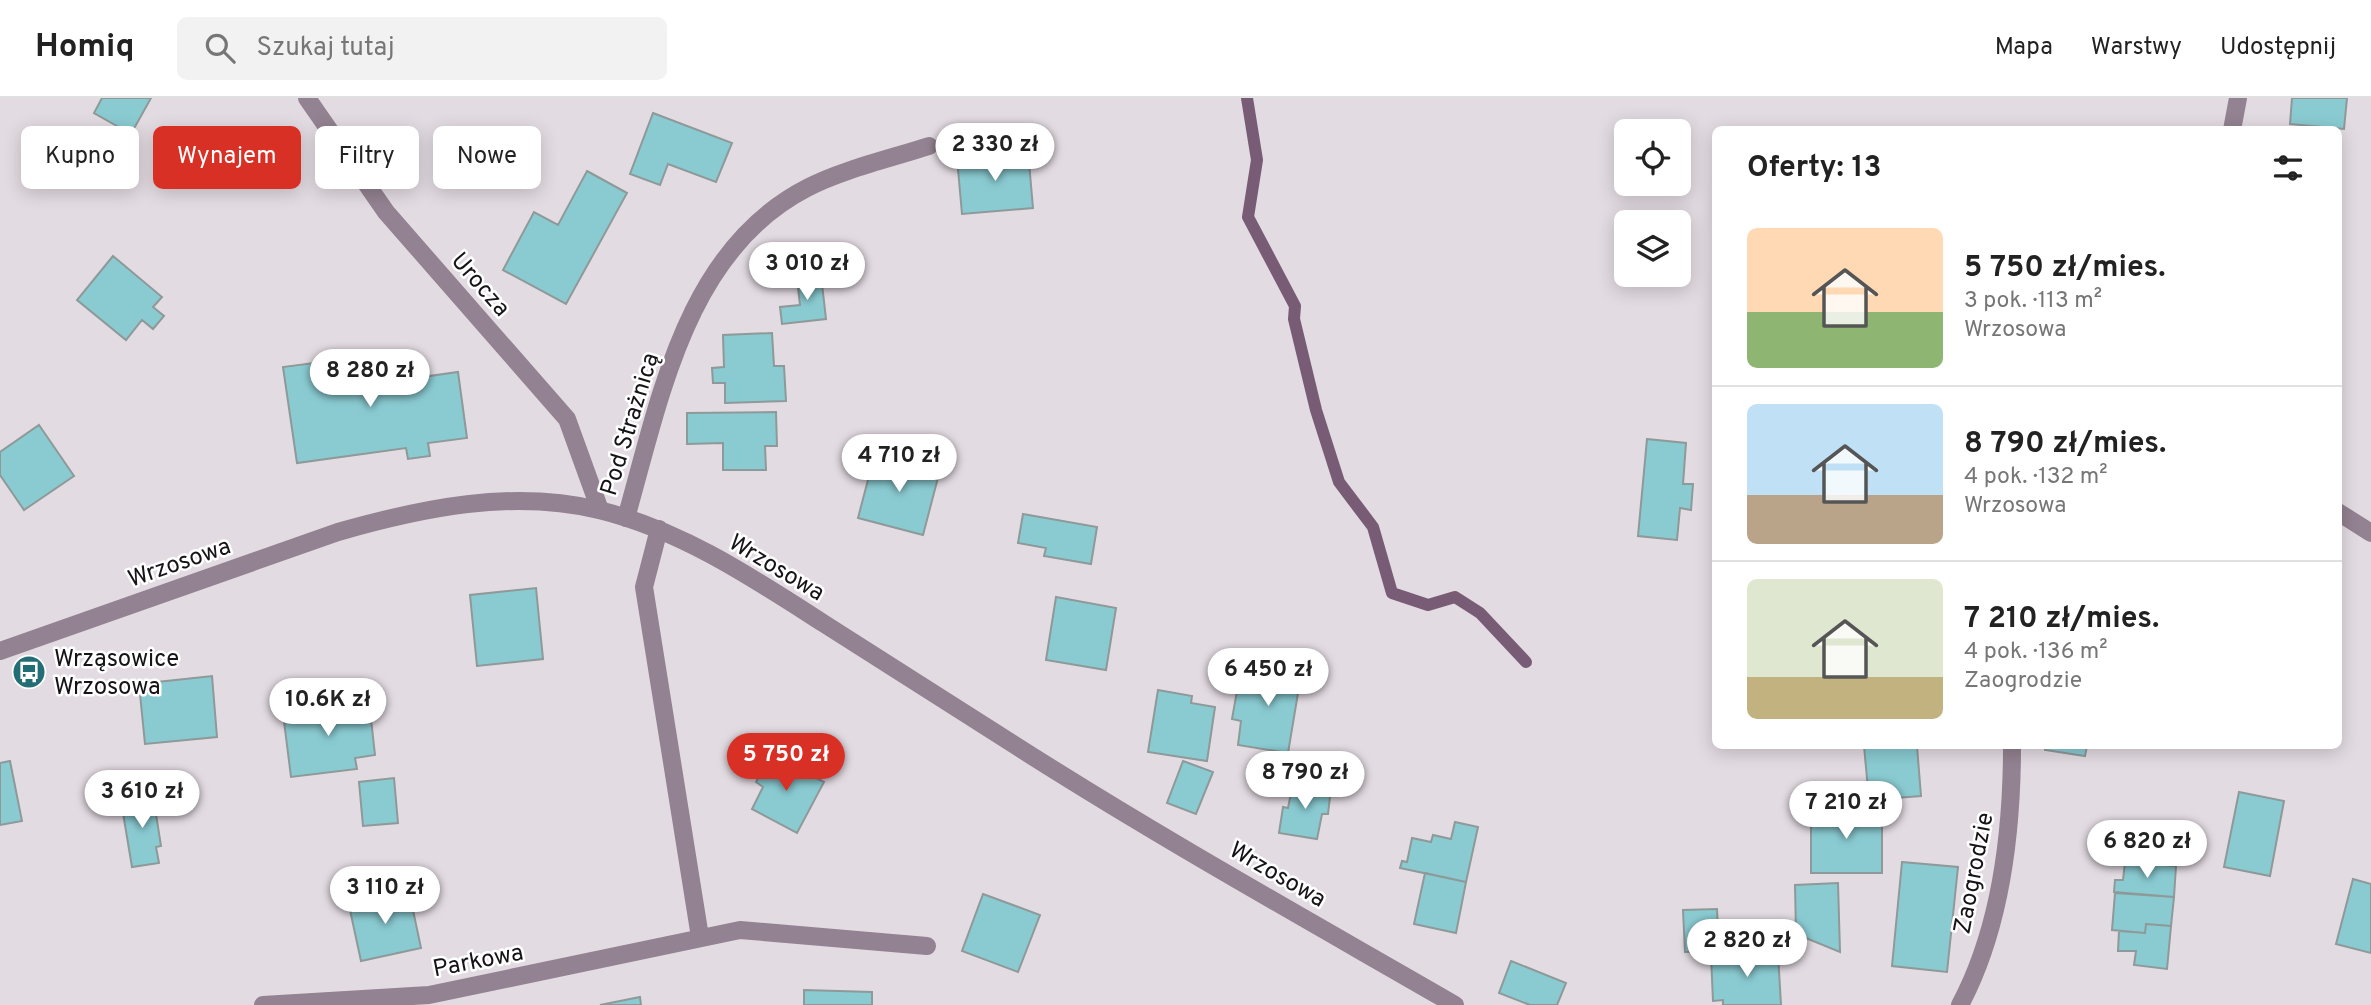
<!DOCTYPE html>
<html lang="pl">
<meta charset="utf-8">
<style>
body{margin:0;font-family:Overpass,sans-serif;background:#f2f2f2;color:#222;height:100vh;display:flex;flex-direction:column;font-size:26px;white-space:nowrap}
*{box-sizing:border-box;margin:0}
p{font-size:23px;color:#767676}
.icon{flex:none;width:38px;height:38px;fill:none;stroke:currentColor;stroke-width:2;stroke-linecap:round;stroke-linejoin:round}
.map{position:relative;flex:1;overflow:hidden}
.side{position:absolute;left:1712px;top:28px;width:630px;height:623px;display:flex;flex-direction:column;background:#fff;border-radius:10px;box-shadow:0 4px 18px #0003}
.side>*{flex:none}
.banner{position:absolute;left:21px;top:28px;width:665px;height:63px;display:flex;gap:14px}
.fabs{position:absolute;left:1614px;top:21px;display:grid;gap:14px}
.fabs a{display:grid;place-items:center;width:77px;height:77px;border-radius:10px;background:#fff;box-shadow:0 4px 18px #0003;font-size:35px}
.price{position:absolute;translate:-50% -60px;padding:0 16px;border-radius:24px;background:#fff;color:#222;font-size:23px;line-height:46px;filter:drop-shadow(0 2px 4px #0008)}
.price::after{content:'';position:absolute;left:50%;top:42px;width:21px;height:16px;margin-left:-10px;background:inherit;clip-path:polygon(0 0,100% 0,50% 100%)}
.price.active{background:#d93025;color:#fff}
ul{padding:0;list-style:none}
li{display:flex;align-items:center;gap:21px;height:175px;padding:0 35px}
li+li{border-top:2px solid #e0e0e0}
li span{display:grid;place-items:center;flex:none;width:196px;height:140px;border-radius:10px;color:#555}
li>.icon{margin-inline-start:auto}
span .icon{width:84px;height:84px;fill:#fffc;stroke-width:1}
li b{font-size:30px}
h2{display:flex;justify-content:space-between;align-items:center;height:84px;padding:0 35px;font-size:30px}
.tag{padding:0 24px;border-radius:10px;background:#fff;box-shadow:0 4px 18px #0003;font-size:24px;line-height:63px}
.tag.active{background:#d93025;color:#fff}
header{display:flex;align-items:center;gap:42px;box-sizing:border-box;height:98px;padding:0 35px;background:#fff;border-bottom:2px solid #e0e0e0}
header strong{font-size:33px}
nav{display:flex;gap:38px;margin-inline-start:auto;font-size:24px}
.search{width:490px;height:63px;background:#f2f2f2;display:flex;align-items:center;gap:18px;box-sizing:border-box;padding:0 24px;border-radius:10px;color:#767676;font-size:26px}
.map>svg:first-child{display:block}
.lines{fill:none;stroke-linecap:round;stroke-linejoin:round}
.stream{stroke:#785c75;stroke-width:12}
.building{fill:#8acbd2;stroke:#8e9999;stroke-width:2}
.service{stroke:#938291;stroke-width:18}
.minor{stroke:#938291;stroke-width:18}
.tertiary{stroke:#938291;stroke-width:18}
.labels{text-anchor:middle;stroke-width:5;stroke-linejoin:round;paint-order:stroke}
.street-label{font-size:24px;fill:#151315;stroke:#fff}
.poi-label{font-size:24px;fill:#151315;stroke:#fff;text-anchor:start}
</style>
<header>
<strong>Homiq</strong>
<div class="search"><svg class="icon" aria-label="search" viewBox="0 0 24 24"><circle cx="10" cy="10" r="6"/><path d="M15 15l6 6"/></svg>Szukaj tutaj</div>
<nav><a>Mapa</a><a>Warstwy</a><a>Udostępnij</a></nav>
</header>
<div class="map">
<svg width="2371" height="907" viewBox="0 0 2371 907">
<rect width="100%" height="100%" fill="#e3dbe2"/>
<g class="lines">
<path class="stream" d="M 1247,0 L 1257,62 L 1248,119 L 1295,208 L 1294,221 L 1316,312 L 1339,384 L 1373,429 L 1392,495 L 1428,507 L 1455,499 L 1480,515 L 1526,564"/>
</g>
<path class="building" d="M 102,0 L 151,0 L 131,36 L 94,15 Z
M 2292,0 L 2347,0 L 2344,31 L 2290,26 Z
M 653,15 L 732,45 L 716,84 L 668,66 L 660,87 L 630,76 Z
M 1028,53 L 1033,110 L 962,116 L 957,60 Z
M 587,73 L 627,95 L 566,206 L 503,172 L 534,114 L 558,127 Z
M 113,158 L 162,199 L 153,209 L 164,218 L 153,231 L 142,222 L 126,242 L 77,202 Z
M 821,177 L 826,221 L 782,226 L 780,209 L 800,207 L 797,180 Z
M 772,235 L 774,268 L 784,268 L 786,303 L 725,305 L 725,285 L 713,285 L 712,270 L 724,269 L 723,237 Z
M 397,254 L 401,282 L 458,274 L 467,340 L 428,345 L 430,358 L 408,361 L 406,350 L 297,365 L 283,269 Z
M 776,314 L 777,348 L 765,348 L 766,372 L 723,372 L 723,345 L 687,346 L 687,315 Z
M 39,327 L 74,378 L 24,412 L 0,377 L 0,354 Z
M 1647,341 L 1686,345 L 1683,386 L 1693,386 L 1691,412 L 1680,410 L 1677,442 L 1638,438 Z
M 875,355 L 940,372 L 923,437 L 858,420 Z
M 1023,416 L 1097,429 L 1091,466 L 1044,458 L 1046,450 L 1018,445 Z
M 536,490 L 543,561 L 477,568 L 470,497 Z
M 1056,499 L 1116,510 L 1106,572 L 1046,562 Z
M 1279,567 L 1298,570 L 1297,577 L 1301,577 L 1288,655 L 1238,647 L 1241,623 L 1232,621 L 1237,593 L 1245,595 L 1249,569 L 1277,573 Z
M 212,578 L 217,639 L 145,646 L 139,586 Z
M 1158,592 L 1192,598 L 1191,605 L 1215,609 L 1207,663 L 1148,654 Z
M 369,603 L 375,657 L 355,660 L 357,671 L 291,679 L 283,615 Z
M 1864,648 L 1917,648 L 1921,698 L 1869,702 Z
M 2045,648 L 2087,648 L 2085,658 L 2045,652 Z
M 770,656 L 824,684 L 797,735 L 752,711 L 763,689 L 756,684 Z
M 10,663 L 22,723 L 0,727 L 0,665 Z
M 1183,663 L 1213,674 L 1196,716 L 1167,705 Z
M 394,680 L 398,725 L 363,728 L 359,684 Z
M 1293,685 L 1331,690 L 1328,716 L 1322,716 L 1317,741 L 1279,735 L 1283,709 L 1288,710 Z
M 2239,694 L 2284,703 L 2270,778 L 2224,769 Z
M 153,697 L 161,748 L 156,749 L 159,765 L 132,769 L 121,703 Z
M 1811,711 L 1882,711 L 1882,775 L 1811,775 Z
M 1455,724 L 1478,729 L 1466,784 L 1400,770 L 1402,763 L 1407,764 L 1412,740 L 1431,744 L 1433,737 L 1451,741 Z
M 1902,764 L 1958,769 L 1947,874 L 1892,868 Z
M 2125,764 L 2176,768 L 2174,799 L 2114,794 L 2115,782 L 2123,782 Z
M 1425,775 L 1466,784 L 1456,835 L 1414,826 Z
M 2353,781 L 2371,786 L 2371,855 L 2336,846 Z
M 1838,785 L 1840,854 L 1796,836 L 1795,787 Z
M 387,789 L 390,802 L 410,798 L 421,850 L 361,863 L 350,812 L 370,808 L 367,793 Z
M 2115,795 L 2174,799 L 2171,828 L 2146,826 L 2145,835 L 2112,832 Z
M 983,796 L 1040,817 L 1018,874 L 962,853 Z
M 1717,811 L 1719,853 L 1685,854 L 1683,812 Z
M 2146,826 L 2171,828 L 2167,871 L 2134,867 L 2136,853 L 2118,853 L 2119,833 L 2145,835 Z
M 1778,855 L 1781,907 L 1723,907 L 1723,902 L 1713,903 L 1711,858 Z
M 1511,863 L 1566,885 L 1557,907 L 1530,907 L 1499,895 Z
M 804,892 L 872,894 L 872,907 L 804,907 Z
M 640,899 L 641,907 L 600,907 Z"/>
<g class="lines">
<path class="service" d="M 626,420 C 660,301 686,152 807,90 C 841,72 892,60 929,48
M 659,431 L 644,489 L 700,839
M 263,907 L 429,897 L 740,832 L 927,848"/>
<path class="minor" d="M 307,0 L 386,114 L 567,321 L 600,412
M 2232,32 L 2238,0
M 2338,414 L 2371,435
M 1960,907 C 2001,830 2012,733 2012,648"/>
<path class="tertiary" d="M 0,553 L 338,434 C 422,410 512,391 599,412 C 681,432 753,480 823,525 C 885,565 948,604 1010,644 C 1155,737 1306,821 1455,907"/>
</g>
<defs>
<symbol id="bus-disc" viewBox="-11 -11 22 22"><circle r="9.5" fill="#236e75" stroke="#fff"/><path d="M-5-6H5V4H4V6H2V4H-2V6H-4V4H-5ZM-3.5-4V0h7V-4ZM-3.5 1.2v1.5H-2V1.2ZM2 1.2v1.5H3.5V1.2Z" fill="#fff"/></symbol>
</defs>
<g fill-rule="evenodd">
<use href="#bus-disc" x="10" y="555" width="38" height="38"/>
</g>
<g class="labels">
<g class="street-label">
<text transform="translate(481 186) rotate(49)" y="8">Urocza</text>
<text transform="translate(629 326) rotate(-73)" y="8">Pod Strażnicą</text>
<text transform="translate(179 464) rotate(-19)" y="8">Wrzosowa</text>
<text transform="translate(777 469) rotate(31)" y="8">Wrzosowa</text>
<text transform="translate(1973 775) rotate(-79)" y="8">Zaogrodzie</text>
<text transform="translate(1278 776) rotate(30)" y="8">Wrzosowa</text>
<text transform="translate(478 862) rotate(-11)" y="8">Parkowa</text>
</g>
<g class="poi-label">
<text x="54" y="568">Wrząsowice<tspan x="54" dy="28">Wrzosowa</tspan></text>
</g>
</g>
</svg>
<div class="fabs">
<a><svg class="icon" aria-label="locate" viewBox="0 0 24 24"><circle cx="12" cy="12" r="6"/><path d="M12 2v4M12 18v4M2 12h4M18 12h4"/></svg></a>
<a><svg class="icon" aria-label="layers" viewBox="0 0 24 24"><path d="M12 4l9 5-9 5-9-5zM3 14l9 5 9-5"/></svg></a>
</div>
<b class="price" style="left:995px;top:85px">2 330 zł</b>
<b class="price" style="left:807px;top:204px">3 010 zł</b>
<b class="price" style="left:370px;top:311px">8 280 zł</b>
<b class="price" style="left:899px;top:396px">4 710 zł</b>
<b class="price" style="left:1268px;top:610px">6 450 zł</b>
<b class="price" style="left:328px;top:640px">10.6K zł</b>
<b class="price active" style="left:786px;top:695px">5 750 zł</b>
<b class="price" style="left:1305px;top:713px">8 790 zł</b>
<b class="price" style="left:142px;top:732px">3 610 zł</b>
<b class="price" style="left:1846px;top:743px">7 210 zł</b>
<b class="price" style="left:2147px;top:782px">6 820 zł</b>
<b class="price" style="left:385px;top:828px">3 110 zł</b>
<b class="price" style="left:1747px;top:881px">2 820 zł</b>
<div class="banner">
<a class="tag">Kupno</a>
<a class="tag active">Wynajem</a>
<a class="tag">Filtry</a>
<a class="tag">Nowe</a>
</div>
<section class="side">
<h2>Oferty: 13<svg class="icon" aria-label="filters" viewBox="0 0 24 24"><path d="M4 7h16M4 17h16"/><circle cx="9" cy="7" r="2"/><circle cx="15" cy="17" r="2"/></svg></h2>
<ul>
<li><span style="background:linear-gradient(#ffd9b3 60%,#8fb573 0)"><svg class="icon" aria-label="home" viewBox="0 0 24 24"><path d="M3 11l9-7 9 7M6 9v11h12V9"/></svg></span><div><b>5 750 zł/mies.</b><p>3 pok. · 113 m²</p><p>Wrzosowa</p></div></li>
<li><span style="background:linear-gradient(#bfe0f5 65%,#b9a48a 0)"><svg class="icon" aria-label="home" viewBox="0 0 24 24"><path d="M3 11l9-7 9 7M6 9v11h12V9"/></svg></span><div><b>8 790 zł/mies.</b><p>4 pok. · 132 m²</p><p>Wrzosowa</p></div></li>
<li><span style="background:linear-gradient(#dfe7d0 70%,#c2b280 0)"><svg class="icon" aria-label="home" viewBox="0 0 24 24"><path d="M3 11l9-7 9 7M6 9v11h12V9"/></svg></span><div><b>7 210 zł/mies.</b><p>4 pok. · 136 m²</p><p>Zaogrodzie</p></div></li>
</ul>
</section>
</div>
